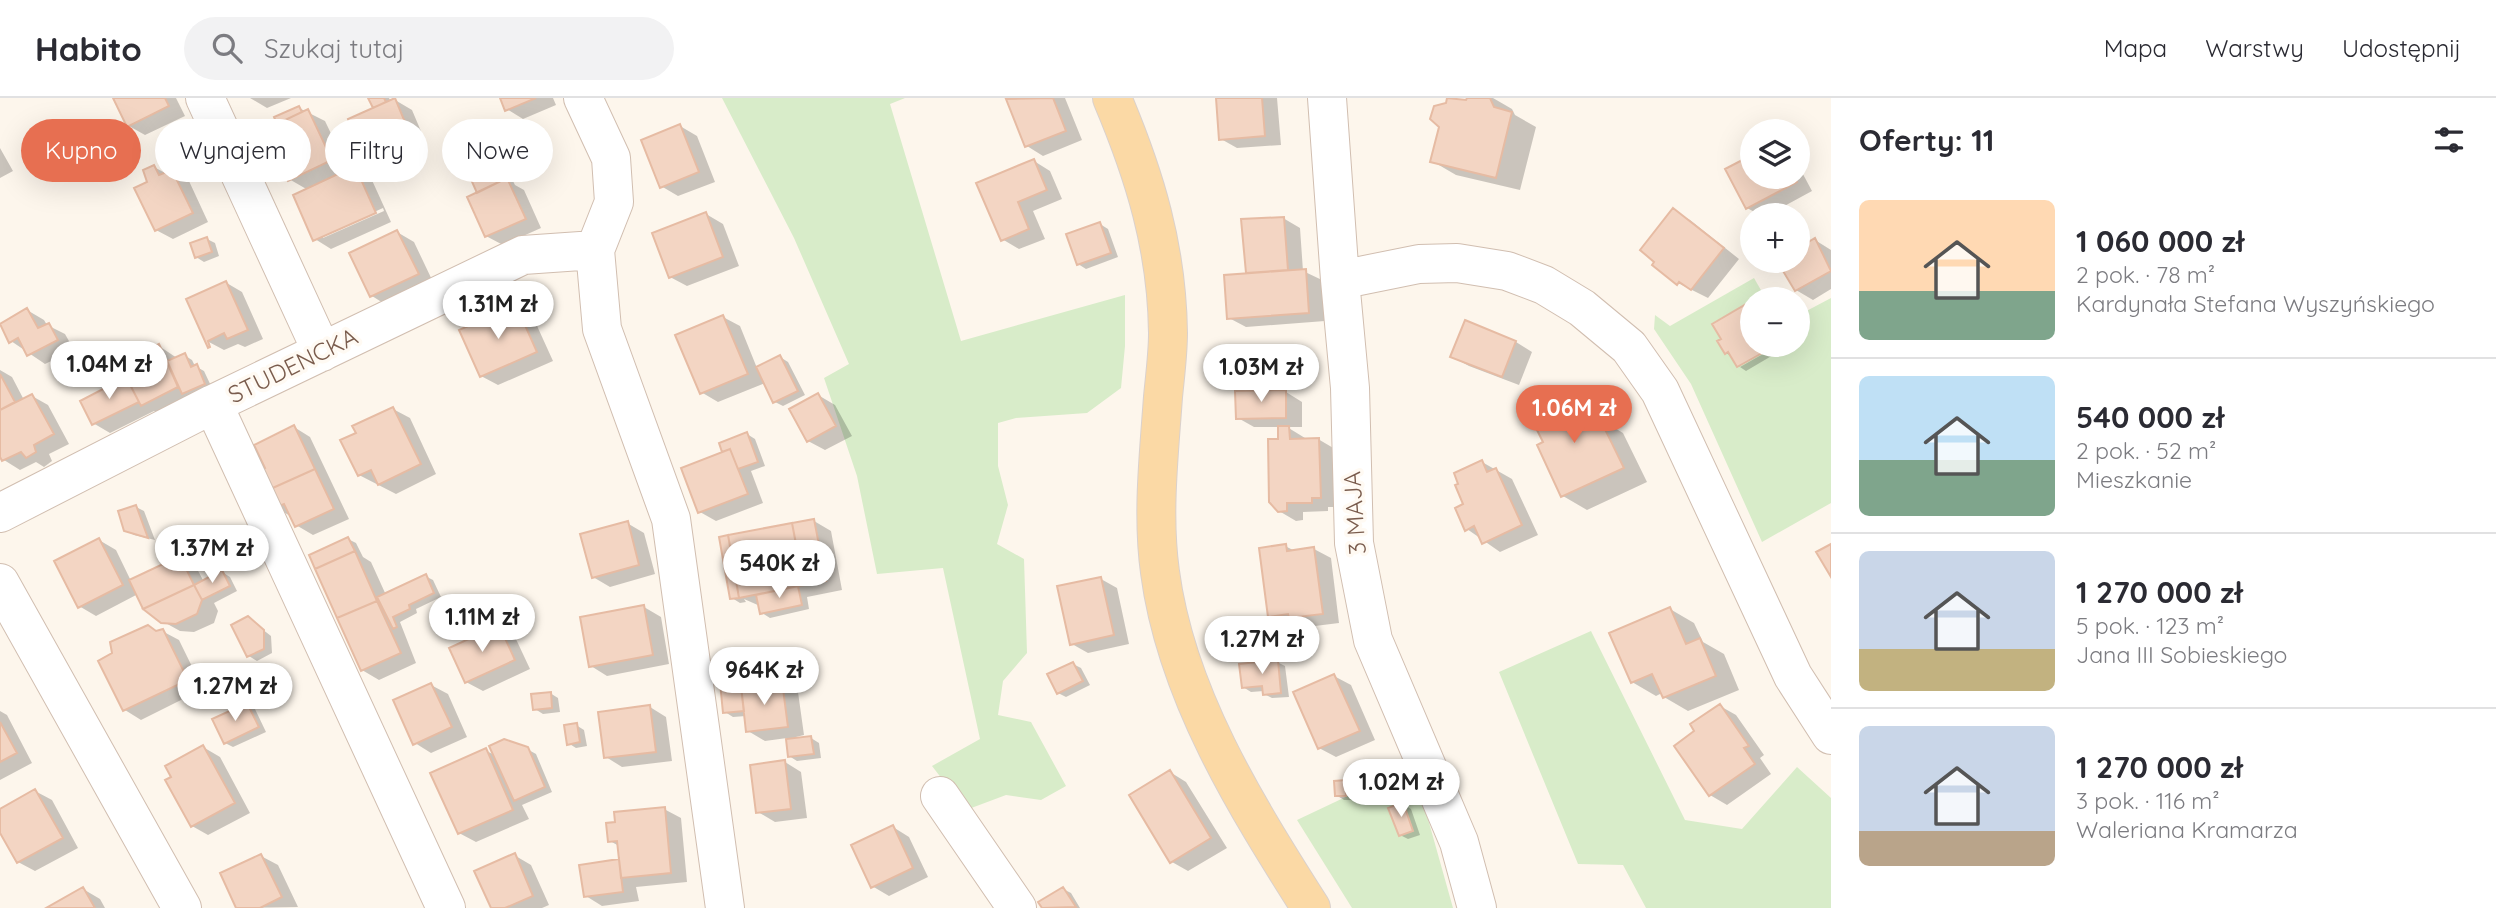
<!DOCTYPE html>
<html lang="pl">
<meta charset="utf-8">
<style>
body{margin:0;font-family:Quicksand,sans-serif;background:#f2f2f3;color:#2b2b33;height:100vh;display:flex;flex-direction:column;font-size:26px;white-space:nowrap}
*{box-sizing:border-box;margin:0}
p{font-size:23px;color:#7c7c81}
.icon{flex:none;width:38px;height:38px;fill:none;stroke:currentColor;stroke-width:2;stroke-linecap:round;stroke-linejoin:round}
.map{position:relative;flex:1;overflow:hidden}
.sheet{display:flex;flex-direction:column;background:#fff;width:665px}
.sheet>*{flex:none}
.top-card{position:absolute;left:21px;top:21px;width:665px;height:63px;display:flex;gap:14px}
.buttons{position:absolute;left:1740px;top:21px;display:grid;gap:14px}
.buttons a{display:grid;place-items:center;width:70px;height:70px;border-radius:50%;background:#fff;box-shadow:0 7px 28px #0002;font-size:35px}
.price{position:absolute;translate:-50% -60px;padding:0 16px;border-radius:24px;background:#fff;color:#222;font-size:23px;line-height:46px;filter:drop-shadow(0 2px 4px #0008)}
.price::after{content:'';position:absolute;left:50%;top:42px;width:21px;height:16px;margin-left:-10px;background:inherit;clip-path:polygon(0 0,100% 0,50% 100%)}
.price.active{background:#e76f51;color:#fff}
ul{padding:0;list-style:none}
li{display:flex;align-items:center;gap:21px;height:175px;padding:0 28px}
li+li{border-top:2px solid #e1e1e2}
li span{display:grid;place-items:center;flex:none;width:196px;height:140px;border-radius:10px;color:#555}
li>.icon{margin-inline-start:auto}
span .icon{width:84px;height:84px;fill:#fffc;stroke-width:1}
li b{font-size:30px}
h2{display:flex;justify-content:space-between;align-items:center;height:84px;padding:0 28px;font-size:30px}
.chip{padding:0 24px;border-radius:32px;background:#fff;box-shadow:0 7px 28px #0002;font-size:24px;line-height:63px}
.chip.active{background:#e76f51;color:#fff}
header{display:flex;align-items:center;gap:42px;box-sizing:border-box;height:98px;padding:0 35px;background:#fff;border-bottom:2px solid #e1e1e2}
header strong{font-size:33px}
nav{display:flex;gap:38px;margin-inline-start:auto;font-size:24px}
.search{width:490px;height:63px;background:#f2f2f3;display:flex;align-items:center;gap:18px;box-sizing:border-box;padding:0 24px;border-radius:38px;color:#7c7c81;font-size:26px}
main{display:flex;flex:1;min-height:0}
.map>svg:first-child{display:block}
.green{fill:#d8ecc9}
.shadow{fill:#0003;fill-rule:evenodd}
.building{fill:#f3d5c3;stroke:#e6bba3;stroke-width:2}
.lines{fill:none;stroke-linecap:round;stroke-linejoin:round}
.minor-casing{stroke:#d1beb0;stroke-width:40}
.major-casing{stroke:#dad1cd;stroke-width:40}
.minor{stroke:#fff;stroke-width:38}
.major{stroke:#fbd9a5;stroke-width:38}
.labels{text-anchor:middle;stroke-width:7;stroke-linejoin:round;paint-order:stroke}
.street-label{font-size:24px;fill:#7a5c4d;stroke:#fffaf3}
</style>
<header>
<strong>Habito</strong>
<div class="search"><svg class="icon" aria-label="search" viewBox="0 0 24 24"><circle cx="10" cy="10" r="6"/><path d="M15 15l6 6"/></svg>Szukaj tutaj</div>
<nav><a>Mapa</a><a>Warstwy</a><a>Udostępnij</a></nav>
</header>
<main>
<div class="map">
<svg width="1831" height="810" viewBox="0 0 1831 810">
<rect width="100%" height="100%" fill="#fdf6ec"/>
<path class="green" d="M 722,0 L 905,0 L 890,6 L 961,243 L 1125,197 L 1125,248 L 1121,290 L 1087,315 L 1016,320 L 998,325 L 998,368 L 1008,407 L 997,446 L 1024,461 L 1027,555 L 1003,583 L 998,617 L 1031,624 L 1066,688 L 1041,702 L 1006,697 L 966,712 L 932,668 L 980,641 L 943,470 L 877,476 L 857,378 L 824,280 L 849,266 L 794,140 Z
M 1754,180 L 1766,201 L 1752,201 L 1752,247 L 1797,247 L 1797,218 L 1831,200 L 1831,405 L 1762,444 L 1691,286 L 1654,231 L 1655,217 L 1670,228 Z
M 1591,533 L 1685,722 L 1742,731 L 1797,669 L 1831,700 L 1831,810 L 1646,810 L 1623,767 L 1578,766 L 1499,574 Z
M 1409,669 L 1428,721 L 1453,810 L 1352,810 L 1297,722 Z"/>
<path class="shadow" d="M 115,0 L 176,0 L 185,18 L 145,37 L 129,28 Z
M 250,0 L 291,0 L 267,10 Z
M 370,0 L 389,0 L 391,4 L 395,2 L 412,12 L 423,38 L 418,40 L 423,50 L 390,65 L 380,57 L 362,48 L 376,11 Z
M 502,0 L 553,0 L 556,7 L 523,21 L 507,11 Z
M 1012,0 L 1065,0 L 1082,42 L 1043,58 L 1027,48 L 1008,2 Z
M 1217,0 L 1277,0 L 1281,47 L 1237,50 L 1221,41 Z
M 1468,0 L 1493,0 L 1512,11 L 1515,17 L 1536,29 L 1520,92 L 1456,77 L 1432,63 L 1441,28 L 1468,4 Z
M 299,10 L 325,23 L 349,73 L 355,70 L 371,80 L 391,124 L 331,151 L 315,141 L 308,92 L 289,81 L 281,26 ZM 383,110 L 384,113 L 323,140 L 323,137 Z
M 680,28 L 697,38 L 715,84 L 678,98 L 661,88 Z
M 0,50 L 13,73 L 0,80 Z
M 1034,63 L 1050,73 L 1062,101 L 1033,113 L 1045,141 L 1019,151 L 1002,141 Z
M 498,64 L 506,69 L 515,87 L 524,92 L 541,130 L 503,147 L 486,138 L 479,95 Z
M 1797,65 L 1812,93 L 1768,117 L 1760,117 L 1747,110 L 1752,79 L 1797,79 Z
M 154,69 L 167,76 L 172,74 L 189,83 L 208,124 L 173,141 L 156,132 L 149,85 Z
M 1673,113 L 1690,122 L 1739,161 L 1708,200 L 1678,185 Z
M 706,116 L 723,126 L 739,168 L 687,188 L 670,179 Z
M 1283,120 L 1300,130 L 1303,173 L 1322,182 L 1325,223 L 1246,229 L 1229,220 L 1248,177 L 1243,123 Z
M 1100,126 L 1108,131 L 1118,159 L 1086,171 L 1078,166 Z
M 397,134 L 414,144 L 434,186 L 388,208 L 372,198 L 352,156 Z
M 207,141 L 215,145 L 219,158 L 204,164 L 196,159 Z
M 1815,142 L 1831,152 L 1831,191 L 1813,202 L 1796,192 L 1780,163 L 1797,163 Z
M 225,184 L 242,194 L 263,241 L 245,249 L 238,246 L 224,252 L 207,243 Z
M 1748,207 L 1752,210 L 1752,247 L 1773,247 L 1740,266 L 1740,269 L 1733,259 L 1726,255 Z
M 516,209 L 533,219 L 553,263 L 498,287 L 481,278 Z
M 27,212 L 44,222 L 47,227 L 65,236 L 74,252 L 45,266 L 11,243 Z
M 723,219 L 740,228 L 757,270 L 780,259 L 788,264 L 805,297 L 783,308 L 775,304 L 765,285 L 718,304 L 701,294 Z
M 1466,225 L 1516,244 L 1532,254 L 1519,287 L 1469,268 L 1452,259 Z
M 159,248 L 177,260 L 184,257 L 192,262 L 195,268 L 204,273 L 212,290 L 159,316 L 154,313 L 110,335 L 93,325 L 82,303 L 129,280 Z
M 1777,248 L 1780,253 L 1746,273 L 1740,269 Z
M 0,272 L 12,279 L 24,302 L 32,298 L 48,307 L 69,346 L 49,356 L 52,363 L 44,369 L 36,364 L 20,372 L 4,362 L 0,355 Z
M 1286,294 L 1302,304 L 1302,329 L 1287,329 L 1305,340 L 1305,342 L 1318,341 L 1335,351 L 1337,409 L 1328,409 L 1328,413 L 1303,414 L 1303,422 L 1296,423 L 1279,413 L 1280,329 L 1254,329 L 1238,320 Z
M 1576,296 L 1600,310 L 1608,326 L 1623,335 L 1647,384 L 1587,412 L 1563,398 L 1545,345 Z
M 818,297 L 835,307 L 852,338 L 825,352 L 808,343 Z
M 393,311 L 410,320 L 436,376 L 396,396 L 359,377 L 358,336 Z
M 294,329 L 310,339 L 349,421 L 313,437 L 296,427 L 292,419 L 275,409 L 268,371 Z
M 747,336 L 755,341 L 765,368 L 751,373 L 763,405 L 716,423 L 700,414 L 726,354 L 723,353 Z
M 1482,364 L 1512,381 L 1538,437 L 1500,454 L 1467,431 L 1466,407 Z
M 136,409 L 144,413 L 155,442 L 134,437 L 125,432 Z
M 814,423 L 831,433 L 842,492 L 807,499 L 809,511 L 770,520 L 762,515 L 760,508 L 744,501 L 746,504 L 740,505 L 732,500 L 721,441 Z
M 627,425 L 644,435 L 655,476 L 610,489 L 593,479 Z
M 348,441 L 356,445 L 363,459 L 371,464 L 386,497 L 425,478 L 433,482 L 441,499 L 416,511 L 417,515 L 400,524 L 416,565 L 379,582 L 362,572 Z
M 99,442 L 116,452 L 131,483 L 180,460 L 196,469 L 204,484 L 222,474 L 230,479 L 237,493 L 214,505 L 218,513 L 214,525 L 194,534 L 180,533 L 162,523 L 138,496 L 96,518 L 79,508 Z
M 1285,448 L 1295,453 L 1314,451 L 1331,460 L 1339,525 L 1307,529 L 1301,525 L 1287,527 L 1270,518 Z
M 1101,481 L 1117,490 L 1129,546 L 1088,555 L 1072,546 Z
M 644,509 L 661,519 L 669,566 L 607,578 L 591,568 Z
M 1670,511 L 1694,525 L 1703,544 L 1724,556 L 1739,592 L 1688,613 L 1664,599 L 1662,595 L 1656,598 L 1632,584 Z
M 248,520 L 271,538 L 272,555 L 257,563 L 249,558 Z
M 499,529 L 515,539 L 530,571 L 483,593 L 466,584 Z
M 162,533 L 179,542 L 203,591 L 141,622 L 125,612 L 157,534 Z
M 1277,564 L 1285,568 L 1289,599 L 1272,600 L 1264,596 L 1264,593 L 1251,594 L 1243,589 Z
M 1073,566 L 1081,570 L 1090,587 L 1066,599 L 1058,595 Z
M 739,574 L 747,578 L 748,589 L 782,585 L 798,594 L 804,637 L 796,639 L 796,642 L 811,640 L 819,645 L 821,660 L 797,663 L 789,658 L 787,640 L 765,643 L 748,633 L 746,618 L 733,619 L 725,614 Z
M 1334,578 L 1351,587 L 1375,642 L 1336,659 L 1319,650 Z
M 431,587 L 448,596 L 467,639 L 431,655 L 415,645 Z
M 550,595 L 558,600 L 560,614 L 543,616 L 535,611 Z
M 247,606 L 255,611 L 266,634 L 233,649 L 225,645 Z
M 1720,608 L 1736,617 L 1764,657 L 1760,660 L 1771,676 L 1727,707 L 1710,697 L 1697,634 Z
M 650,609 L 666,619 L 672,663 L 622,669 L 606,659 Z
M 0,613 L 7,617 L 32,665 L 0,682 Z
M 576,627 L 584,632 L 587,648 L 576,650 L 568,645 Z
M 203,649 L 220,659 L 250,715 L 208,737 L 192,728 Z
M 527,651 L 536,656 L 552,694 L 522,707 L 529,721 L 476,744 L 459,735 L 485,652 L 496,658 Z
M 785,664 L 801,674 L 807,720 L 775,724 L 758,714 Z
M 1170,674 L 1186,684 L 1227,750 L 1188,773 L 1172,764 Z
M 1346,684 L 1354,688 L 1354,702 L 1344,702 L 1336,697 Z
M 35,693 L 52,702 L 78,750 L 35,773 L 18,764 L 0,731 L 0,713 Z
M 1403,706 L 1411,711 L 1420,737 L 1408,741 L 1400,737 Z
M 664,711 L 681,720 L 687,784 L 636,789 L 639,803 L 602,808 L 586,798 L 621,762 L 619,748 L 610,743 Z
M 893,729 L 909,739 L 928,779 L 889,798 L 872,788 Z
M 514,757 L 531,767 L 549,807 L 542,810 L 493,810 L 477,774 Z
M 261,758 L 278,767 L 298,809 L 238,810 L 222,776 Z
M 83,791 L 100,801 L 105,810 L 49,810 Z
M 1063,791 L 1071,795 L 1080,810 L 1044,810 L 1040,805 Z"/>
<path class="building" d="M 113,0 L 165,0 L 169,8 L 127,29 Z
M 368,0 L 384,0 L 386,4 L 373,10 Z
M 395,0 L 407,29 L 360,49 L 348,21 Z
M 500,0 L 536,0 L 505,13 Z
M 1053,0 L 1066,33 L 1025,49 L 1006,1 Z
M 1216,0 L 1262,0 L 1265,38 L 1219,42 Z
M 1447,0 L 1466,2 L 1467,0 L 1490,0 L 1494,9 L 1512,14 L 1496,80 L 1430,64 L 1439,29 L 1430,21 L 1434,8 L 1446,5 Z
M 299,8 L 302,14 L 277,26 L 274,19 Z
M 308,11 L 332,62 L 288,83 L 264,32 Z
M 680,26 L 699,74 L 660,90 L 641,42 Z
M 407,29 L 416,45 L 381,61 L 373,44 Z
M 1752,57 L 1752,79 L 1794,79 L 1797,84 L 1746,111 L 1725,71 Z
M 1034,61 L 1047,92 L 1018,104 L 1029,131 L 1001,143 L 976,85 Z
M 498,62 L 507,80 L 477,95 L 469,77 Z
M 154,67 L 159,77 L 172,72 L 193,115 L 155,133 L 134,90 L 147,84 L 143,72 Z
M 355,68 L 376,115 L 313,143 L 293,97 Z
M 507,80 L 526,121 L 485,139 L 467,99 Z
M 1673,110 L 1724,150 L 1691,192 L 1679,184 L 1677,187 L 1652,167 L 1654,164 L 1640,152 Z
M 706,114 L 723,159 L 669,180 L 652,135 Z
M 1284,119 L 1288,172 L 1246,175 L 1241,121 Z
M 1100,124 L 1111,155 L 1077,167 L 1066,136 Z
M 397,132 L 419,176 L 370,199 L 349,155 Z
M 207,139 L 212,154 L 195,160 L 190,145 Z
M 1815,140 L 1831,173 L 1795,193 L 1777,163 L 1797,163 L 1797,151 Z
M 1306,171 L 1309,215 L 1227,221 L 1224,177 Z
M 226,183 L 248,232 L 227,241 L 224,235 L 208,243 L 210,249 L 208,250 L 186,201 Z
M 1748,205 L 1752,213 L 1752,247 L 1773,249 L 1737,269 L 1728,254 L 1725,256 L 1717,243 L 1721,241 L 1712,226 Z
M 516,207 L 537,254 L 480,279 L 459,232 Z
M 27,210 L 38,230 L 49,225 L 58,242 L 27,258 L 18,240 L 9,245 L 0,226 Z
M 723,217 L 748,276 L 700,296 L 675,237 Z
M 1465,222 L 1516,243 L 1502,279 L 1450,259 Z
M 159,246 L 178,289 L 141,308 L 120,267 Z
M 185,255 L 191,269 L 197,266 L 205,286 L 182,296 L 167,263 Z
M 780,257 L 798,293 L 773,305 L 756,269 Z
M 0,276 L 15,304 L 0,312 Z
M 126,279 L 139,304 L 92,327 L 80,303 Z
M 1286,292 L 1286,320 L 1236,321 L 1235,293 Z
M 1576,294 L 1590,323 L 1599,319 L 1624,370 L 1561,399 L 1537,347 L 1543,344 L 1529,316 Z
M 818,295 L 836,328 L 807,344 L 789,311 Z
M 32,296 L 54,336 L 34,347 L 36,354 L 26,360 L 21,354 L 2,363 L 0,359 L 0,312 Z
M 393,309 L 421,366 L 378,387 L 371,372 L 358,378 L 340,342 L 356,335 L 352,328 Z
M 294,327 L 315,371 L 266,393 L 257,374 L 265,370 L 254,347 Z
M 1278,328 L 1289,328 L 1290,341 L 1319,340 L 1321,400 L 1312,400 L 1312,405 L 1287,405 L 1287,413 L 1278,414 L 1269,404 L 1268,341 L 1278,341 Z
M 747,334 L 758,364 L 738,371 L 730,351 L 722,354 L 719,345 Z
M 730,351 L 748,396 L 698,415 L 681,370 Z
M 1482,362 L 1487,374 L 1496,370 L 1522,427 L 1482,446 L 1474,428 L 1465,433 L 1455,410 L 1463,406 L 1455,387 L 1458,386 L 1454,375 Z
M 315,371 L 334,411 L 295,429 L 284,406 L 274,410 L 266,393 Z
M 136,407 L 148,440 L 124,433 L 118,413 Z
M 814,421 L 826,483 L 804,487 L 792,425 Z
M 628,423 L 639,467 L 592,480 L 580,436 Z
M 792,425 L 798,457 L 734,470 L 728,437 Z
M 728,437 L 739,500 L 730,501 L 719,439 Z
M 348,439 L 355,453 L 315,471 L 309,457 Z
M 99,440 L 123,487 L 78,510 L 54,463 Z
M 1286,446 L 1287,453 L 1314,449 L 1323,516 L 1289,520 L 1288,516 L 1268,519 L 1259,450 Z
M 1831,446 L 1831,479 L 1816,454 Z
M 355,453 L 377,503 L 337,520 L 315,471 Z
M 798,457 L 804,487 L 739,500 L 734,470 Z
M 180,458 L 194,487 L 143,511 L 129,482 Z
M 222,472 L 230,488 L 202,502 L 194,487 Z
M 426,476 L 434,495 L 409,507 L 410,511 L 393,519 L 397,529 L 393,531 L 377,499 Z
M 1101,479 L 1114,537 L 1070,547 L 1057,488 Z
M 194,487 L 202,502 L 197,516 L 176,526 L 161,525 L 143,511 Z
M 798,488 L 802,507 L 760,516 L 756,497 Z
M 377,503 L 401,555 L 361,573 L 337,520 Z
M 644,507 L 653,557 L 589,569 L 580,519 Z
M 1670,509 L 1686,546 L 1700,540 L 1716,578 L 1663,600 L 1652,576 L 1631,585 L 1609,535 Z
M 248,518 L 264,532 L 264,551 L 247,559 L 231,527 Z
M 148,527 L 156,533 L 163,531 L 188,582 L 123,613 L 98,563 L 112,555 L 110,544 Z
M 499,527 L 515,562 L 465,585 L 449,550 Z
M 1278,562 L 1281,595 L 1263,597 L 1262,588 L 1242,590 L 1239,566 Z
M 1073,564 L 1083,583 L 1057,596 L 1047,576 Z
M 739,572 L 744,613 L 723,615 L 719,574 Z
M 1334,576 L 1360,633 L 1318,651 L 1293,594 Z
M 782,583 L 788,629 L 746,634 L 741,588 Z
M 431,585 L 452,629 L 413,647 L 393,602 Z
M 551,594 L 552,610 L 533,612 L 531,596 Z
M 247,605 L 259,629 L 224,646 L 212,621 Z
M 1720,606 L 1749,648 L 1744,650 L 1755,666 L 1709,698 L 1674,648 L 1694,633 L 1690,626 Z
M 650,607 L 656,654 L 604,660 L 598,614 Z
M 0,624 L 17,655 L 0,664 Z
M 577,625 L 580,644 L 567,647 L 564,627 Z
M 811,638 L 814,656 L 788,659 L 786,641 Z
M 504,641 L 528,649 L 545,689 L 514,703 L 489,648 Z
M 203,647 L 235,705 L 191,729 L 165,682 L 171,679 L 165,668 Z
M 486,650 L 513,712 L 458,736 L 430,675 Z
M 785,662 L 791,711 L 756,715 L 750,667 Z
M 1170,672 L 1211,740 L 1170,765 L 1129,697 Z
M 1346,682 L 1346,698 L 1335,698 L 1334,683 Z
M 35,691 L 63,740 L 17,765 L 0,735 L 0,711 Z
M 1403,704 L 1413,733 L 1399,738 L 1388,710 Z
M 665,709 L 671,775 L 621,780 L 617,743 L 608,744 L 606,725 L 615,724 L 614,714 Z
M 893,727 L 913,770 L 871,790 L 851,747 Z
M 515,755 L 533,798 L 505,810 L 491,810 L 474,773 Z
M 261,756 L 282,799 L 260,810 L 236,810 L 220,775 Z
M 619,761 L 623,794 L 584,799 L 579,767 Z
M 83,789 L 95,810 L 46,810 Z
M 1063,789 L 1076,809 L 1042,810 L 1038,804 Z"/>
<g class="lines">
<defs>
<path id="minor" d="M 205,0 L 322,254
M 583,0 L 611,60 L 614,104 L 595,152 L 602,231 L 671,421 L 725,810
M 1327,0 L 1340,182 L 1350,290 L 1354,445 L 1373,542 L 1459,744 L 1477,810
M 1340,182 L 1419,166 L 1457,165 L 1507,173 L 1544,187 L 1582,210 L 1629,249 L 1660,293 L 1793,578 L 1831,637
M 213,306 L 446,810
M 0,415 L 213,306 L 523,157 L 595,152
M 0,485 L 182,810
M 940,698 L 1017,810"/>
<path id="major" d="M 1112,0 C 1145,78 1167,150 1168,235 C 1168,256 1165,278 1163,299 C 1159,356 1152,417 1160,474 C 1176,596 1246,708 1311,810"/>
</defs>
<use href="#minor" class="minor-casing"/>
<use href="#major" class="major-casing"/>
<use href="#minor" class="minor"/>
<use href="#major" class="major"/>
</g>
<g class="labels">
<g class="street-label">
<text transform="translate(293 268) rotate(-26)" y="8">STUDENCKA</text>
<text transform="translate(1355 415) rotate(-94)" y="8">3 MAJA</text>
</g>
</g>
</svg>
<div class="buttons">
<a><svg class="icon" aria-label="layers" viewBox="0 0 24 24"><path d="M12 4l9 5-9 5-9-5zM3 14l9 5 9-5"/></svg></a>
<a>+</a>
<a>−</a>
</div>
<b class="price" style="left:498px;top:243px">1.31M zł</b>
<b class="price" style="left:109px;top:303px">1.04M zł</b>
<b class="price" style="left:1261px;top:306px">1.03M zł</b>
<b class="price active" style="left:1574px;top:347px">1.06M zł</b>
<b class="price" style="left:212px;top:487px">1.37M zł</b>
<b class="price" style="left:779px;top:502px">540K zł</b>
<b class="price" style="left:482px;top:556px">1.11M zł</b>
<b class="price" style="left:1262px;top:578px">1.27M zł</b>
<b class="price" style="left:764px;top:609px">964K zł</b>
<b class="price" style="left:235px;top:625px">1.27M zł</b>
<b class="price" style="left:1401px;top:721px">1.02M zł</b>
<div class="top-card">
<a class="chip active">Kupno</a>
<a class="chip">Wynajem</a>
<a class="chip">Filtry</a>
<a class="chip">Nowe</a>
</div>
</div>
<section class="sheet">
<h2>Oferty: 11<svg class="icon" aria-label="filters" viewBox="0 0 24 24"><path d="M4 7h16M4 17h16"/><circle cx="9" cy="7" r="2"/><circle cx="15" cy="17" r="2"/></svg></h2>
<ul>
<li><span style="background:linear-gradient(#ffd9b3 65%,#7fa58c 0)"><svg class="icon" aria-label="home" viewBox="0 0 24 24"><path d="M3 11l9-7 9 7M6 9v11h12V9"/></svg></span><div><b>1 060 000 zł</b><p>2 pok. · 78 m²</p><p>Kardynała Stefana Wyszyńskiego</p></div></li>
<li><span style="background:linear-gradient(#bfe0f5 60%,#7fa58c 0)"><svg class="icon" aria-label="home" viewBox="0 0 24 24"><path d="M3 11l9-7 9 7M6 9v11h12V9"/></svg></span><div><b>540 000 zł</b><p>2 pok. · 52 m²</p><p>Mieszkanie</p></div></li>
<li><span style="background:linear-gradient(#c9d6e8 70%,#c2b280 0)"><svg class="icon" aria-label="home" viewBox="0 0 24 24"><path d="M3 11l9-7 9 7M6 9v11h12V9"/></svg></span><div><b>1 270 000 zł</b><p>5 pok. · 123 m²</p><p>Jana III Sobieskiego</p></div></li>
<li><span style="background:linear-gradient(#c9d6e8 75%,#b9a48a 0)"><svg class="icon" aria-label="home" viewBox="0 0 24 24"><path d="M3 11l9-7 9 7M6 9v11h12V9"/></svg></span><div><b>1 270 000 zł</b><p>3 pok. · 116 m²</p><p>Waleriana Kramarza</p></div></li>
</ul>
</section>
</main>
